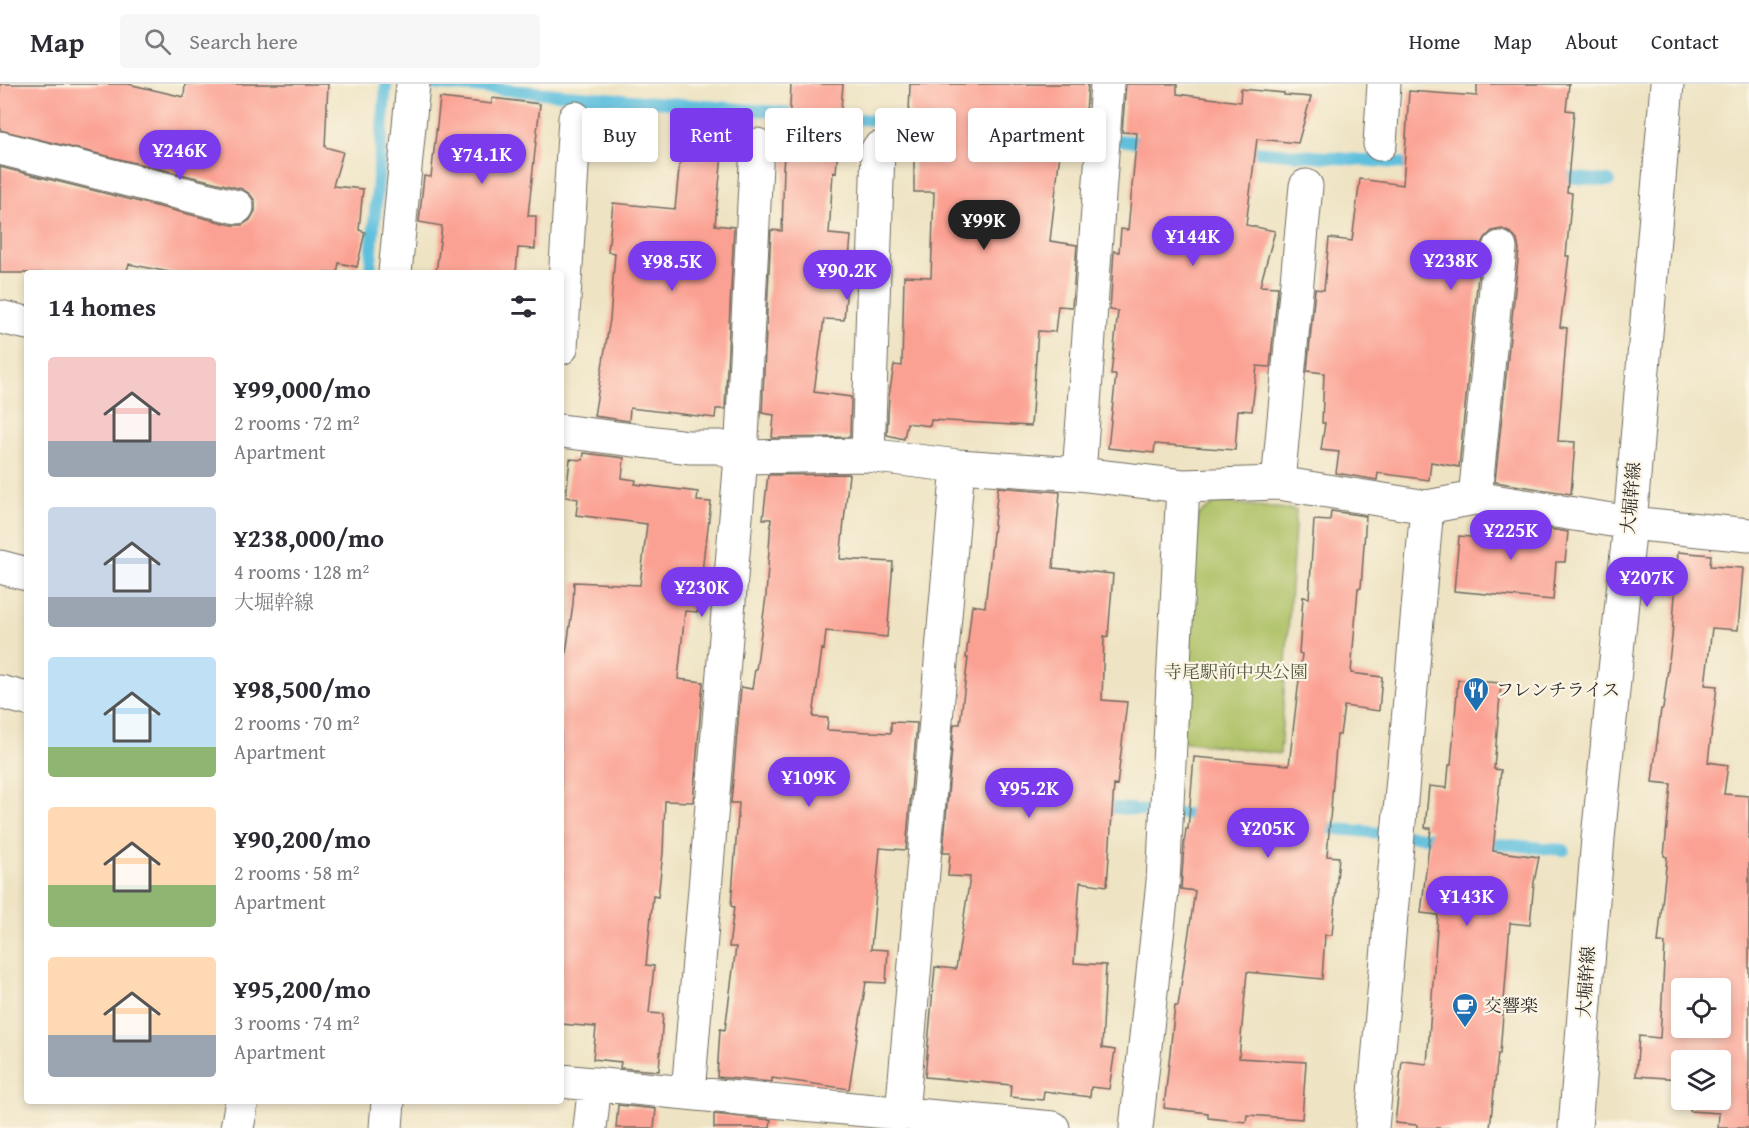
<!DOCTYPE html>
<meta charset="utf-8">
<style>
body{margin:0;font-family:"Gentium Book Plus","Noto Serif JP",serif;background:#f7f7f7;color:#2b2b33;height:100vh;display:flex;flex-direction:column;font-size:22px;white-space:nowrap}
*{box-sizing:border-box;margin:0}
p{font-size:20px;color:#7c7c81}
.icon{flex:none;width:33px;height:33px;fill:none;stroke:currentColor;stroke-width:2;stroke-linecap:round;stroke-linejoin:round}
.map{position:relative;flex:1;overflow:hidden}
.sheet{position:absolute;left:24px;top:186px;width:540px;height:834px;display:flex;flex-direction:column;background:#fff;border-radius:6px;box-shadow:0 3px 9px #0003}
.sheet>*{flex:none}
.top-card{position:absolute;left:582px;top:24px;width:570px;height:54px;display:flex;gap:12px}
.buttons{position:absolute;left:1671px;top:894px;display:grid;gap:12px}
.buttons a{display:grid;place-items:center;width:60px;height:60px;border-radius:6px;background:#fff;box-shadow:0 3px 9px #0003;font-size:30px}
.price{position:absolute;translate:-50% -51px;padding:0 14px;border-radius:21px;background:#7c3aed;color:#fff;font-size:20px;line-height:39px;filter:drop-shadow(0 2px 3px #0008)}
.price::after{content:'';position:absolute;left:50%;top:36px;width:18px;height:14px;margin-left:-9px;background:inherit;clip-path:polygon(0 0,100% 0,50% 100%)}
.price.on{background:#222;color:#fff}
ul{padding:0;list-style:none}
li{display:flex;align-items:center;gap:18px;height:150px;padding:0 24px}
li span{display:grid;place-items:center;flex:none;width:168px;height:120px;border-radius:6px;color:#555}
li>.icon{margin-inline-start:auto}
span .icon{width:72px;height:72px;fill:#fffc;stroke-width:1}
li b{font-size:26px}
h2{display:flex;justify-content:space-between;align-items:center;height:72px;padding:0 24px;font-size:26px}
.tag{padding:0 21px;border-radius:6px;background:#fff;box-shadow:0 3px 9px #0003;font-size:21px;line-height:54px}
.tag.on{background:#7c3aed;color:#fff}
header{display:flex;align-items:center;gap:36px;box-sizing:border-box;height:84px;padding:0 30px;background:#fff;border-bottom:2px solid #e1e1e2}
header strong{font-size:28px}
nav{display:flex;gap:33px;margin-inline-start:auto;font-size:21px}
.search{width:420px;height:54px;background:#f7f7f7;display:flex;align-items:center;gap:15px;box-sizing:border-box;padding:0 21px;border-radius:6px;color:#7c7c81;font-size:22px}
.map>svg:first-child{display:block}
.green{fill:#acc064;stroke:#6c7648;stroke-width:1.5}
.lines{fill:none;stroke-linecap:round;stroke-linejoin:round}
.stream{stroke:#5fc0de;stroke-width:12}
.building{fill:#fba193;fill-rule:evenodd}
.minor-casing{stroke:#6f6b60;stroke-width:35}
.minor{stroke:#fff;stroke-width:33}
.labels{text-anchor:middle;stroke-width:4.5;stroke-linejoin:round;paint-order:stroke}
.street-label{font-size:18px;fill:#2b2b2b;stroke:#fcf5e5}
.park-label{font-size:18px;fill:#52583c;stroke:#fcf5e5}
.poi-label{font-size:18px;fill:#2b2b2b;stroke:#fcf5e5;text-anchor:start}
</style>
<header>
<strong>Map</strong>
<div class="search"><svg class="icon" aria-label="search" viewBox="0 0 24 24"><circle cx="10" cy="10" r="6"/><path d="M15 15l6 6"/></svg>Search here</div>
<nav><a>Home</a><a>Map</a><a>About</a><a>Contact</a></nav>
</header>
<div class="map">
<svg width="1749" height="1044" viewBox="0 0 1749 1044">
<rect width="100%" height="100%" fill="#fcf5e5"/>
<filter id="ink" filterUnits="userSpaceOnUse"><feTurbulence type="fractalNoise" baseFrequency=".0167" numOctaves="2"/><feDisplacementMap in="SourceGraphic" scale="12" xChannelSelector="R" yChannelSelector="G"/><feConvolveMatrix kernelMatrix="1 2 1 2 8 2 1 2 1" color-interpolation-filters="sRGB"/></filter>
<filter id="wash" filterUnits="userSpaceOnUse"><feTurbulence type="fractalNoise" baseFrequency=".008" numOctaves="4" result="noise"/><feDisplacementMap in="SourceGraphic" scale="24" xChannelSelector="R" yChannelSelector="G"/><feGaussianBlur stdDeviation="1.35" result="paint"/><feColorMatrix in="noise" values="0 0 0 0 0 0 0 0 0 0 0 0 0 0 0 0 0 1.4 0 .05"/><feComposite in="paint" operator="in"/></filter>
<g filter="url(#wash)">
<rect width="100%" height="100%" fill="#eee3c3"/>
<path class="green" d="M 1217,418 L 1296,426 L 1280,670 L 1182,657 L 1198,431 Z"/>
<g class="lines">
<path class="stream" d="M 433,0 L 804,30
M 824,32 L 929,41
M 1045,50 L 1151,59
M 1240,66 L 1420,81
M 1554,92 L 1609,97
M 370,189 L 386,0
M 1096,722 L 1205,732
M 1315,743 L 1447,755
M 1479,758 L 1564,766"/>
</g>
<g id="blocks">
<path class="building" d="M 0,0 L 128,0 L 184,13 L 185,0 L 328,0 L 325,63 L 343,68 L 333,102 L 363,105 L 359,146 L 365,148 L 357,183 L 339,179 L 337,189 L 174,189 L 129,180 L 126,189 L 0,189 L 0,83 L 232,141 L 242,141 L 250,136 L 255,127 L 255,117 L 250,110 L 242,105 L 0,46 Z
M 791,0 L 843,0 L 836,89 L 833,88 L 829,150 L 851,152 L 844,236 L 824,235 L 814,308 L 851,313 L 850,353 L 772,354 L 774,331 L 762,329 L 771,146 L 782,147 L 784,85 L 783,85 L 786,44 L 789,45 Z
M 910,0 L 1088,0 L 1085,43 L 1063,42 L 1050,157 L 1077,161 L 1072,223 L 1058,222 L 1055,248 L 1038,247 L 1031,342 L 931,336 L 930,342 L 907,339 L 904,355 L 887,351 L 889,312 L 894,281 L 902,282 L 904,192 L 931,193 L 934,108 L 914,108 L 914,30 L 909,30 Z
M 1126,0 L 1177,0 L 1177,10 L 1240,18 L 1241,5 L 1284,9 L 1284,11 L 1311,13 L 1298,59 L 1257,55 L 1246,141 L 1275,147 L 1260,202 L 1278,203 L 1270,283 L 1257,282 L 1252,327 L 1238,326 L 1235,366 L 1155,360 L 1154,369 L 1108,364 L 1116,291 L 1111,291 L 1118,227 L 1110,226 L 1114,167 L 1119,168 L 1121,145 L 1128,146 L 1137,49 L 1122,48 Z
M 1477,0 L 1569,0 L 1566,26 L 1574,27 L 1567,108 L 1572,109 L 1566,172 L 1569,172 L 1560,243 L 1567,244 L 1558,357 L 1575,358 L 1571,410 L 1495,398 L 1519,166 L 1517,156 L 1511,149 L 1502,145 L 1492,147 L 1485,154 L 1481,162 L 1459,383 L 1431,378 L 1429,396 L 1378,389 L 1377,396 L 1336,389 L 1339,368 L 1321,366 L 1325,339 L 1322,339 L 1324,289 L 1307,287 L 1315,205 L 1324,206 L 1329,154 L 1352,157 L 1360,95 L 1403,101 L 1409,7 L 1477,12 Z
M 440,14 L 492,20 L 492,14 L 540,20 L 528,132 L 536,132 L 535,165 L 518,164 L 516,189 L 436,189 L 442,142 L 419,138 L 424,92 L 431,93 Z
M 687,31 L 734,39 L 728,72 L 722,71 L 715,141 L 734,143 L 725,325 L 716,325 L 715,334 L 630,324 L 629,337 L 594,332 L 610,235 L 615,169 L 608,168 L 613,119 L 675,125 L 679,85 Z
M 584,369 L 624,374 L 622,394 L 636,396 L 635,400 L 698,408 L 697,417 L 711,418 L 706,460 L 705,460 L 698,528 L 685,527 L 678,595 L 703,598 L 693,718 L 665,717 L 663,769 L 658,813 L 653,812 L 646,881 L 654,882 L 649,929 L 663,930 L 659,987 L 620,984 L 621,978 L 593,975 L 596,943 L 561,940 L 561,604 L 573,520 L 574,498 L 640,501 L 647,440 L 576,431 L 578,415 L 566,413 L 570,375 L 583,376 Z
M 849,390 L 840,475 L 893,478 L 887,553 L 826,547 L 824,566 L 822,565 L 813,633 L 828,634 L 827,646 L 891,649 L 891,638 L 917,639 L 906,766 L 880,764 L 871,865 L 888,866 L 886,899 L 866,898 L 849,1005 L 772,994 L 772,998 L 717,993 L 720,945 L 725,946 L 736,863 L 729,863 L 734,823 L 731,822 L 739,719 L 731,719 L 741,603 L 752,605 L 755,585 L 756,586 L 766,512 L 771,435 L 763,435 L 768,391 Z
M 998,403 L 1060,408 L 1053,484 L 1113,490 L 1108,553 L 1104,552 L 1102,616 L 1127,618 L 1117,702 L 1114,701 L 1107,802 L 1080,798 L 1074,879 L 1106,881 L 1102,964 L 1115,966 L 1109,1005 L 1091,1003 L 1090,1013 L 1044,1007 L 1043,1016 L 1010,1013 L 1011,1001 L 925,993 L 935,883 L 956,885 L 970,793 L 948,792 L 950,769 L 943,769 L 954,640 L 960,640 L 968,574 L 966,574 L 972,521 L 985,523 Z
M 1331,427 L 1366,432 L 1361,504 L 1358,504 L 1351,589 L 1382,593 L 1379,627 L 1344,622 L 1340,651 L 1337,651 L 1327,772 L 1339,773 L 1332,851 L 1325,851 L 1322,895 L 1247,888 L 1239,974 L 1306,978 L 1302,1035 L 1247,1031 L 1246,1038 L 1208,1034 L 1208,1029 L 1164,1024 L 1175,922 L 1178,922 L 1195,807 L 1181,805 L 1184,761 L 1186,745 L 1188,745 L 1194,673 L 1289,681 L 1302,570 L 1299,569 L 1303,513 L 1309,514 L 1314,436 L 1330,437 Z
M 1486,435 L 1568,448 L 1565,478 L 1556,478 L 1553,516 L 1454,507 L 1459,452 L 1484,454 Z
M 1678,468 L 1711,471 L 1710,482 L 1743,484 L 1738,546 L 1712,544 L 1705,601 L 1717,602 L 1708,678 L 1728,681 L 1724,710 L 1749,712 L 1749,1044 L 1718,1044 L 1719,1029 L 1690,1027 L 1691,1016 L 1720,1016 L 1720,976 L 1682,976 L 1682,995 L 1636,992 L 1639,952 L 1660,954 L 1665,859 L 1658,859 L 1667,773 L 1664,772 L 1671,700 L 1652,698 L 1661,625 L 1663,625 L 1672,553 ZM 1682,904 L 1720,904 L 1720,944 L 1682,944 Z
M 1458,596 L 1501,599 L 1494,685 L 1501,686 L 1493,767 L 1539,773 L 1534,798 L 1530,841 L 1510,839 L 1500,970 L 1498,970 L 1490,1044 L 1417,1044 L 1417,1041 L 1395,1039 L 1402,977 L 1427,980 L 1438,831 L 1421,829 L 1431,744 L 1425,744 L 1429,702 L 1447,704 L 1449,681 L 1451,681 Z
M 618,1021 L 656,1025 L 654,1044 L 616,1044 Z
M 714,1030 L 771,1036 L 770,1044 L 714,1044 Z"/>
</g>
</g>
<g filter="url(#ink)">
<use href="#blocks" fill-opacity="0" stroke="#6f6b60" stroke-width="1.5"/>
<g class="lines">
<defs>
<path id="minor" d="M 1380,60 L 1384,0
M 0,64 L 237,123
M 395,189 L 413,0
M 0,233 L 27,239
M 561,264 L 575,34
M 561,347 L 689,363 L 720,363 L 741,373 L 868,371 L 958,382 L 1079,390 L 1183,402 L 1278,399 L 1427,423 L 1475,414 L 1630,439 L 1749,451
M 868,371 L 878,65
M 1079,390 L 1107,0
M 1278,399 L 1306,102
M 1475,414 L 1500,164
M 0,483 L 27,490
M 0,608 L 27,615
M 561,997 L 1053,1044
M 688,1009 L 741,373 L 757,61
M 902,1030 L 958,382
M 237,1044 L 242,1017
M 386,1044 L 388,1017
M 590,1044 L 595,1000
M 1136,1044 L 1163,798 L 1183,402
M 1372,1044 L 1427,423
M 1575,1044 L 1598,754 L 1630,439 L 1667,0"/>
</defs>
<use href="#minor" class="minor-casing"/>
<use href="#minor" class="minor"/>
</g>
</g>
<defs>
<symbol id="restaurant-pin" viewBox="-11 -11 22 30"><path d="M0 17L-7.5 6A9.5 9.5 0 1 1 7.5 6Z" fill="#1f6fb2" stroke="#fcf5e5"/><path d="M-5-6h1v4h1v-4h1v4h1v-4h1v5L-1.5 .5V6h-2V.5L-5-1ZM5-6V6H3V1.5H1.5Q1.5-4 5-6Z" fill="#fff"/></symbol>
<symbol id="cafe-pin" viewBox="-11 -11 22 30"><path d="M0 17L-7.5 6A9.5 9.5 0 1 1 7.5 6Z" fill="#1f6fb2" stroke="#fcf5e5"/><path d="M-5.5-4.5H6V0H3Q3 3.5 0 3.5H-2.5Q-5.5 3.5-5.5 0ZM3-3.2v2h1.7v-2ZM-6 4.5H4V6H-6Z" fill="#fff"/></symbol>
</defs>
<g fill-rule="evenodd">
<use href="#restaurant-pin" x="1461" y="591" width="30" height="40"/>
<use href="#cafe-pin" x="1450" y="907" width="30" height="40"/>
</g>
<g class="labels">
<g class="street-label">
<text transform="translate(1631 414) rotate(-85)" y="6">大堀幹線</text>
<text transform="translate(1586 898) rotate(-86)" y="6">大堀幹線</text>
</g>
<g class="park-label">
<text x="1236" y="594">寺尾駅前中央公園</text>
</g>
<g class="poi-label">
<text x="1496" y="612">フレンチライス</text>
<text x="1484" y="928">交響楽</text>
</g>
</g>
</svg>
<div class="buttons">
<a><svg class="icon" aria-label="locate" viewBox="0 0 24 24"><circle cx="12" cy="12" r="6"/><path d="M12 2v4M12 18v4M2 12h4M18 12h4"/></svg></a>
<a><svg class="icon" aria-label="layers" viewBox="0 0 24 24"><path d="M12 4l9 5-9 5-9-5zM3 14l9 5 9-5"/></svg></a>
</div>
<b class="price" style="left:180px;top:97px">¥246K</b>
<b class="price" style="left:482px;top:101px">¥74.1K</b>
<b class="price on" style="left:984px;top:167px">¥99K</b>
<b class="price" style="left:1193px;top:183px">¥144K</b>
<b class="price" style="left:1451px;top:207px">¥238K</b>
<b class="price" style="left:672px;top:208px">¥98.5K</b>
<b class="price" style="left:847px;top:217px">¥90.2K</b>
<b class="price" style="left:1511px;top:477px">¥225K</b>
<b class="price" style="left:1647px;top:524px">¥207K</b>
<b class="price" style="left:702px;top:534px">¥230K</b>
<b class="price" style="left:809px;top:724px">¥109K</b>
<b class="price" style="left:1029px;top:735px">¥95.2K</b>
<b class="price" style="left:1268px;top:775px">¥205K</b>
<b class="price" style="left:1467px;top:843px">¥143K</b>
<div class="top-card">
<a class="tag">Buy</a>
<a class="tag on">Rent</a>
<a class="tag">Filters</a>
<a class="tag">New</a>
<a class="tag">Apartment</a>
</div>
<section class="sheet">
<h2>14 homes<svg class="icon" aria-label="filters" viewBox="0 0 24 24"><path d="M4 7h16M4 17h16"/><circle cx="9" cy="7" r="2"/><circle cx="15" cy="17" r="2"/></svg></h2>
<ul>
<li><span style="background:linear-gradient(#f6c9c9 70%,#9aa5b1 0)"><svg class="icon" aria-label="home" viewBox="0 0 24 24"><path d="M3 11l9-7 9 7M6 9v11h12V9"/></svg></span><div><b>¥99,000/mo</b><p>2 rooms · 72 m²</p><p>Apartment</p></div></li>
<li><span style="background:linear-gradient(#c9d6e8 75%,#9aa5b1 0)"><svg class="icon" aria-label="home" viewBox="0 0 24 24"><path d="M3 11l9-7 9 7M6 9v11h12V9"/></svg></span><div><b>¥238,000/mo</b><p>4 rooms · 128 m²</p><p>大堀幹線</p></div></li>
<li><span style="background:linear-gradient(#bfe0f5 75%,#8fb573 0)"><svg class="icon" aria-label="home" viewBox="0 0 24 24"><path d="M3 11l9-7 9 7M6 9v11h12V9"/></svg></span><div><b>¥98,500/mo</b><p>2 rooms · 70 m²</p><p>Apartment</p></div></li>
<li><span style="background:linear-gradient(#ffd9b3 65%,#8fb573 0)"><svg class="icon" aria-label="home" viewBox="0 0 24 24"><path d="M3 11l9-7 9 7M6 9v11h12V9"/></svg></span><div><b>¥90,200/mo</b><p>2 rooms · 58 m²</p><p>Apartment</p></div></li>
<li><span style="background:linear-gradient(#ffd9b3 65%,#9aa5b1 0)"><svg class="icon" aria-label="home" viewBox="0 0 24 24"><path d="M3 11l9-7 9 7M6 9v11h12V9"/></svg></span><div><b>¥95,200/mo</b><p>3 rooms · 74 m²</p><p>Apartment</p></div></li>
</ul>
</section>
</div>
